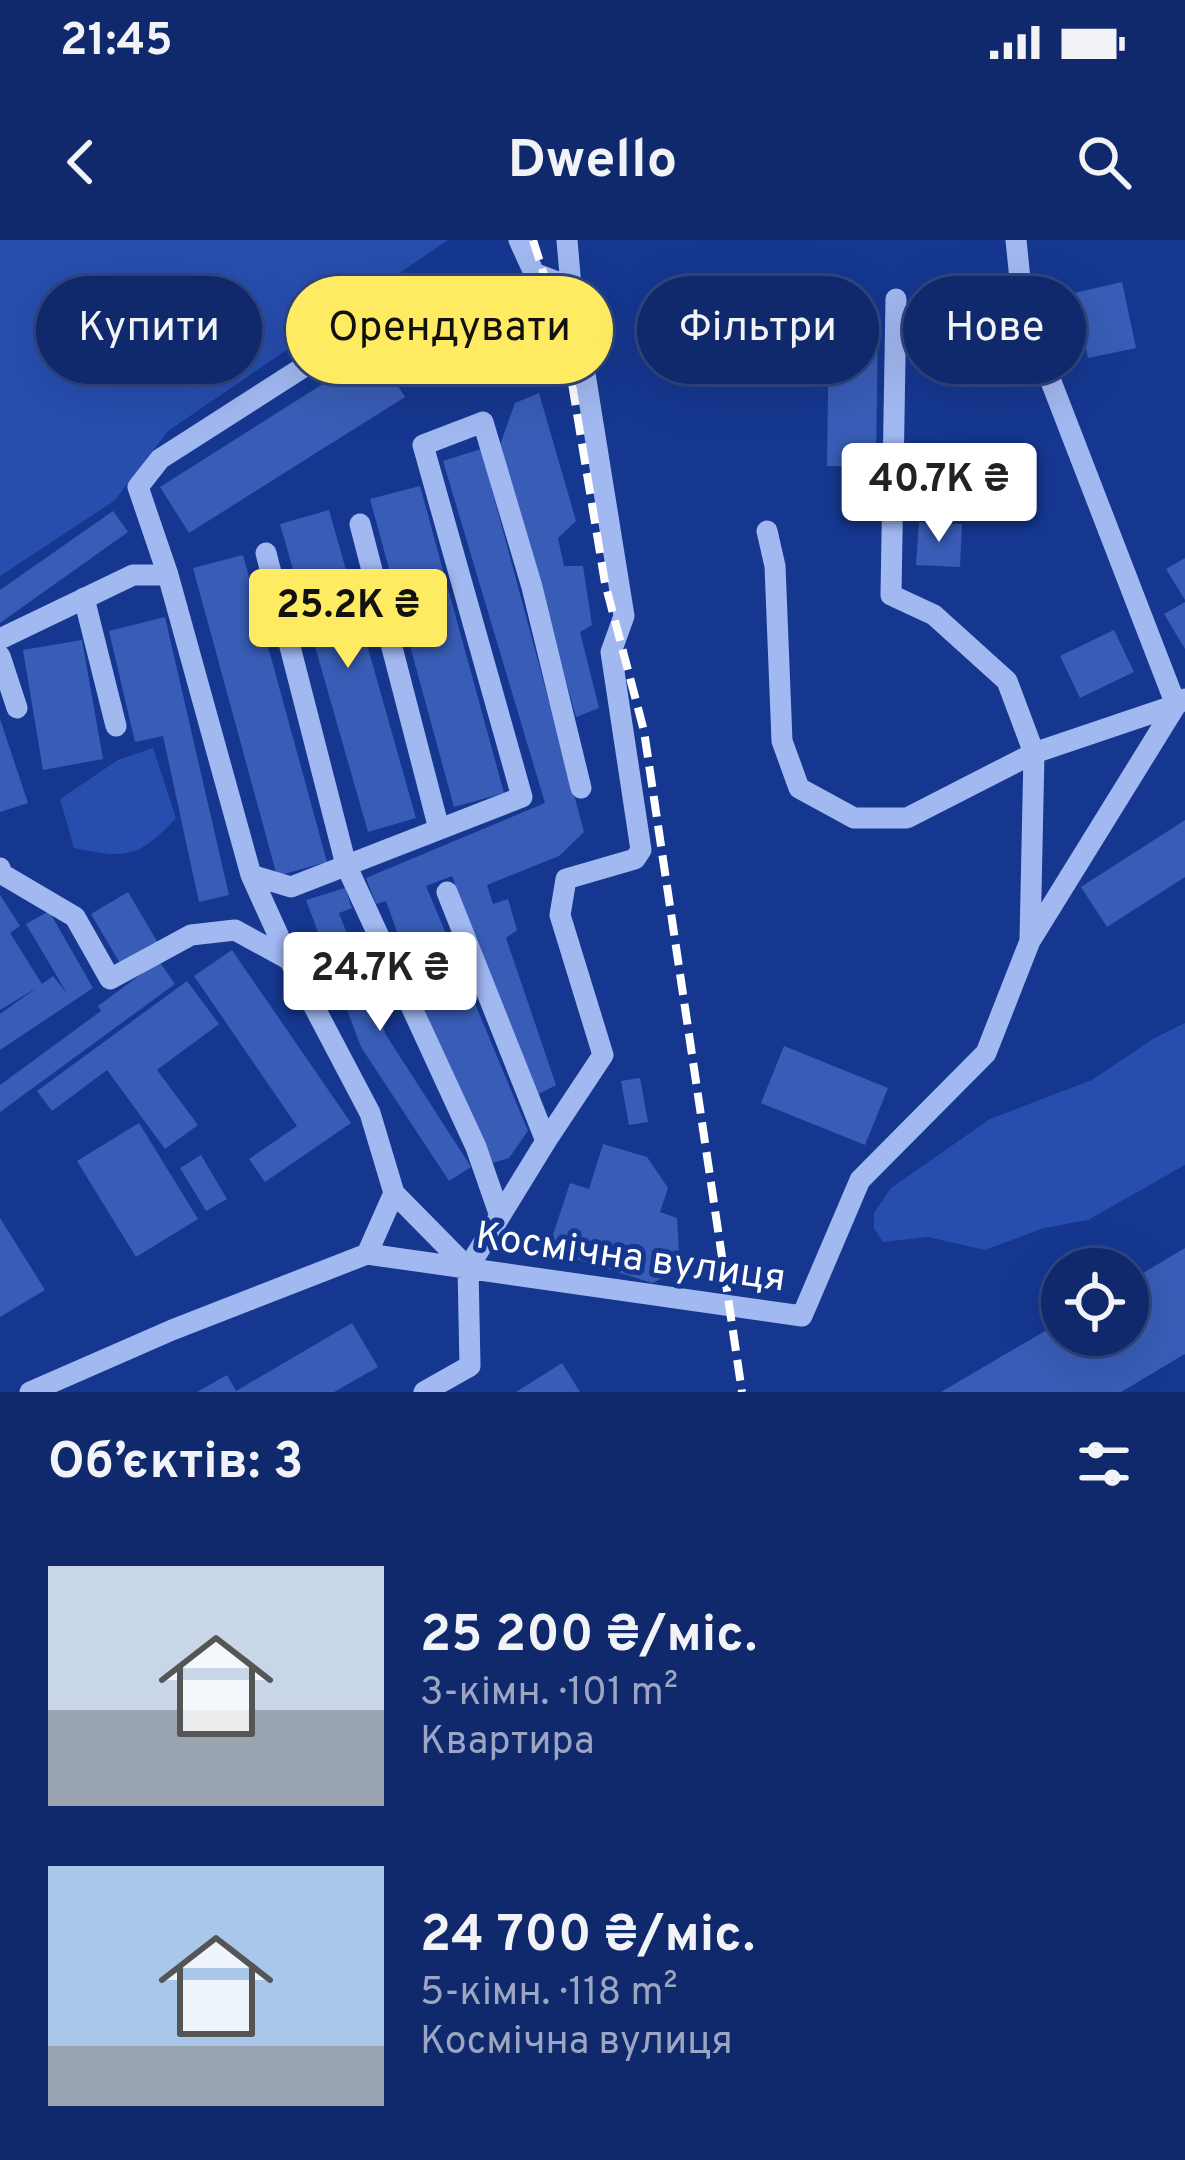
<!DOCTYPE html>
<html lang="uk">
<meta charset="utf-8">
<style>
body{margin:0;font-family:Overpass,sans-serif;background:#193172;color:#f1f3f6;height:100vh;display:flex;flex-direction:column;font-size:45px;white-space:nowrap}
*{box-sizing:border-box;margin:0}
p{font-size:39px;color:#9ca6c2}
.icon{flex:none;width:66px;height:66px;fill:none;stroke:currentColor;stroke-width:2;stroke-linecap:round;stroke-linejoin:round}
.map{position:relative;height:1152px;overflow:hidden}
.side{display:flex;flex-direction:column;background:#10296c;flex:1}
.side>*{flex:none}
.guide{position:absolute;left:36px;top:36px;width:1113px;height:108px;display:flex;gap:24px}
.buttons{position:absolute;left:1041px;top:1008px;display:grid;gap:24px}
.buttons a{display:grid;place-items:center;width:108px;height:108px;border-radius:50%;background:#10296c;box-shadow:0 12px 48px #0002,0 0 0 3px #30457f;font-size:60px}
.price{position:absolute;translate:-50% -102px;padding:0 27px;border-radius:12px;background:#fff;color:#222;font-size:39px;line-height:78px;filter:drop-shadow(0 3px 6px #0008)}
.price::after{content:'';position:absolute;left:50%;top:72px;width:36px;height:27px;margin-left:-18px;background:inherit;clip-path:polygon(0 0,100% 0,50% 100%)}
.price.active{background:#ffeb61;color:#111}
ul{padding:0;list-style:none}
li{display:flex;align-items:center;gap:36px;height:300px;padding:0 48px}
li span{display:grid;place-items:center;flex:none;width:336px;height:240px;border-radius:0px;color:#555}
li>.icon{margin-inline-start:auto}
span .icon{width:144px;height:144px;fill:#fffc;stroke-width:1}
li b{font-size:51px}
h2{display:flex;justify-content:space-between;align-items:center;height:144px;padding:0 48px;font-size:51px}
.pill{padding:0 42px;border-radius:54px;background:#10296c;box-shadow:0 12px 48px #0002,0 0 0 3px #30457f;font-size:42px;line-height:108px}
.pill.active{background:#ffeb61;color:#111}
.status{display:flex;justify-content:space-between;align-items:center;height:84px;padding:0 60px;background:#10296c;direction:ltr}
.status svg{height:33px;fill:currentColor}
header{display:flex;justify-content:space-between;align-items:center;height:156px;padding:0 48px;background:#10296c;font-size:54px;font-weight:700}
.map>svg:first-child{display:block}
.green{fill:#274eaf}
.building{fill:#395db7}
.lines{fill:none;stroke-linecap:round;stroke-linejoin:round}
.minor{stroke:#a1b8f1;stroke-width:21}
.rail{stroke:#fff;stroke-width:8;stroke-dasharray:21 9;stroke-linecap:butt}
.labels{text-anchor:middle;stroke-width:10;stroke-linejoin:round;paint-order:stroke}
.street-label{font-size:39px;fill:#fff;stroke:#153790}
</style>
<div class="status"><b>21:45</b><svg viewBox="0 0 49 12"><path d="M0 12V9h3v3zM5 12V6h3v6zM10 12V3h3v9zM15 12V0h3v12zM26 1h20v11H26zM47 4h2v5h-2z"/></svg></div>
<header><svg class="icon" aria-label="back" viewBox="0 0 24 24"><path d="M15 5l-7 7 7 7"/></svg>Dwello<svg class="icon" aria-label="search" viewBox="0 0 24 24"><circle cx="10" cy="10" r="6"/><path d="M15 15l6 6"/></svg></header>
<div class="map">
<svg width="1185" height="1152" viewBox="0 0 1185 1152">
<rect width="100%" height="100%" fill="#153790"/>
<path class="green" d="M 0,0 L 448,0 L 168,191 L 114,261 L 0,336 Z
M 153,508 L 176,578 C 139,618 126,619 74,608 L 60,559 L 118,520 Z
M 1185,783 L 1185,925 L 1088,980 L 1044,988 L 985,1010 L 928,997 L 883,1002 L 874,989 L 874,973 L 891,948 L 990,879 L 1092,840 L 1153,799 Z"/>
<path class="building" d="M 1122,42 L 1136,108 L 1088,118 L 1074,53 Z
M 829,71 L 878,72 L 876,227 L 827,226 Z
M 375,111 L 405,157 L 189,293 L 160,247 Z
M 539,153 L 576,281 L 558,298 L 564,326 L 583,326 L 592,385 L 580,392 L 599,468 L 576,477 L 500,205 L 515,163 Z
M 481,209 L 584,592 L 559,616 L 487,645 L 493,664 L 508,659 L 517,690 L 506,698 L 556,845 L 537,855 L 452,636 L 426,646 L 528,891 L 509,918 L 493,923 L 435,798 L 386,661 L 376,664 L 366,638 L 545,563 L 443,221 Z
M 420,246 L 504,553 L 454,567 L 370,259 Z
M 329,270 L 416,578 L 368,592 L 280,284 Z
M 113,271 L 128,292 L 0,383 L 0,350 Z
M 919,282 L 962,284 L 960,327 L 916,325 Z
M 243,315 L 327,622 L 277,636 L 193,328 Z
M 1185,318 L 1185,360 L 1166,329 Z
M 1185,362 L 1185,409 L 1164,374 Z
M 165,377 L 229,655 L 199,662 L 163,496 L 135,502 L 109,391 Z
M 1114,390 L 1134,432 L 1080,458 L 1060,416 Z
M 82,400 L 103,519 L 43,530 L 23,410 Z
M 0,479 L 28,563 L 0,572 Z
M 1185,580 L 1185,637 L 1107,687 L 1081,647 Z
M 345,648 L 352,668 L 339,673 L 386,795 L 471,927 L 449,941 L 361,807 L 306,660 Z
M 128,652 L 158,703 L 121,725 L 91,674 Z
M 0,655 L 20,686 L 10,693 L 42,744 L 53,736 L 68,755 L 26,684 L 49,671 L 93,748 L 0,810 L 0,774 L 38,747 L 0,770 Z
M 232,710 L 351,883 L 265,942 L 249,919 L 297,886 L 194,736 Z
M 159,721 L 175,744 L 0,872 L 0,845 L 101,771 L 98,766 Z
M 187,741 L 219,784 L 157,830 L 198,885 L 165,909 L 107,830 L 52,871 L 37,851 Z
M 784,806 L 888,848 L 865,905 L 761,863 Z
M 640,838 L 648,882 L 629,885 L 621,841 Z
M 139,883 L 198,979 L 136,1017 L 77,921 Z
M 603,904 L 647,917 L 668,948 L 660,972 L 677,978 L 680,1030 L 652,1043 L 548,1010 L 570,943 L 589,949 Z
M 201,915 L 227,959 L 206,971 L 180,928 Z
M 0,978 L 45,1050 L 0,1077 Z
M 1185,1008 L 1185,1114 L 1121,1152 L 941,1152 L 1062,1081 L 1062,1095 L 1128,1095 L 1128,1042 Z
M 352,1083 L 378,1127 L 334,1152 L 197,1152 L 227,1135 L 236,1151 Z
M 562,1123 L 580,1152 L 516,1152 Z"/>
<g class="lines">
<path class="minor" d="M 519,0 L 534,33 L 571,47
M 896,59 L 891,355 L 934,375 L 1007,441 L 1034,513 L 1030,700
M 360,284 L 439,589
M 767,291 L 775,326 L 782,501 L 799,548 L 854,578 L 907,578 L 1034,513 L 1176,465 L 1023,69 L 1016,0
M 266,313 L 346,625 L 476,907 L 500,976
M 168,335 L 138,247 L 160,219 L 377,80 L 407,126
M 84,358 L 116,486
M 0,399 L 133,335 L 168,335 L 251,635 L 291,647 L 522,557 L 423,205 L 483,182 L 532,347 L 581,548
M 0,416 L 17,468
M 0,628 L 2,634 L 75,677 L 110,739 L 191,695 L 235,690 L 288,719
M 251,635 L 289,719 L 370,873 L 394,953 L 367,1014
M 546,901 L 603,815 L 560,675 L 566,639 L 635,619 L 641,610 L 611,412 L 624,376 L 571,47 L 567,0
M 394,953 L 468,1028
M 30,1152 L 172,1090 L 367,1014 L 802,1076 L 860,940 L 986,813 L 1030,701 L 1176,465 L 1185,459
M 424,1152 L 470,1126 L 468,1028 L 546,901 L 447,652"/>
<path class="rail" d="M 533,0 L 565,101 L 605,343 L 644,491 L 742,1152"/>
</g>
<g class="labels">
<g class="street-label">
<text transform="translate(631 1015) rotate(8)" y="14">Космічна вулиця</text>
</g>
</g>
</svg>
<div class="buttons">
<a><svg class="icon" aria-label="locate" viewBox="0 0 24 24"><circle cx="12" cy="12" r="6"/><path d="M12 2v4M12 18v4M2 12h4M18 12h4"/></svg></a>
</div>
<b class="price" style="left:939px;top:305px">40.7K ₴</b>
<b class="price active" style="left:348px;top:431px">25.2K ₴</b>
<b class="price" style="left:380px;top:794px">24.7K ₴</b>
<div class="guide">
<a class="pill">Купити</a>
<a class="pill active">Орендувати</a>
<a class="pill">Фільтри</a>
<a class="pill">Нове</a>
</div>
</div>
<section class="side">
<h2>Об’єктів: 3<svg class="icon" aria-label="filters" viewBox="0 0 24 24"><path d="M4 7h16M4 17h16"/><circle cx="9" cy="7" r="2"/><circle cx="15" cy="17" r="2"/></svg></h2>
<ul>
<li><span style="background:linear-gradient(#c9d6e8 60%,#9aa5b1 0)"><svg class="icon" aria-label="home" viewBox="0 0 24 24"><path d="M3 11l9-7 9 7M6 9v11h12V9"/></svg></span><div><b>25 200 ₴/міс.</b><p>3-кімн. · 101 m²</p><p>Квартира</p></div></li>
<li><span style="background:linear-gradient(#a9c7e8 75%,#9aa5b1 0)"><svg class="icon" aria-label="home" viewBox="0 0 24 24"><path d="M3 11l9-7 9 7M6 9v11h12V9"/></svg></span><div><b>24 700 ₴/міс.</b><p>5-кімн. · 118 m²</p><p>Космічна вулиця</p></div></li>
</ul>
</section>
